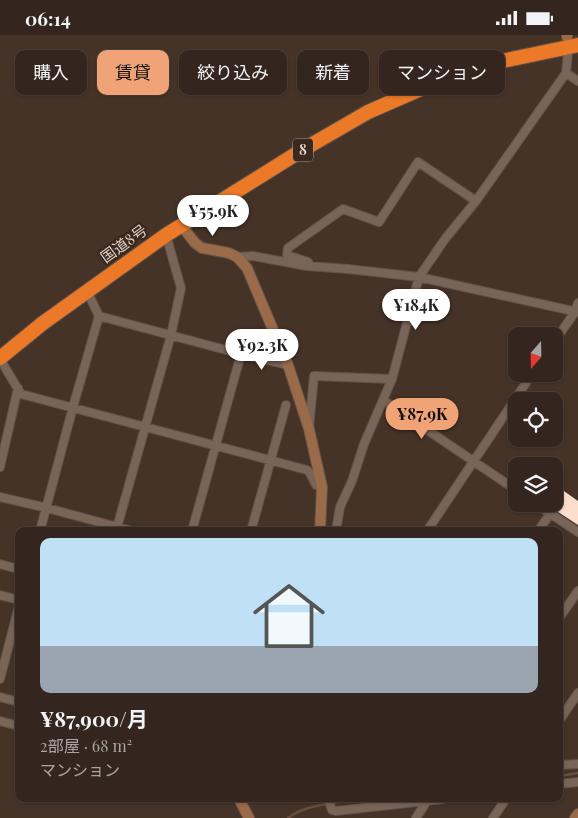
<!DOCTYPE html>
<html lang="ja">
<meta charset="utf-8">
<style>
body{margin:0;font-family:"Playfair Display","Noto Sans JP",serif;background:#3c2e27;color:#f1f3f6;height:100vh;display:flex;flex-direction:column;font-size:19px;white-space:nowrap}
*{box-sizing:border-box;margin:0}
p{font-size:16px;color:#a9a5a4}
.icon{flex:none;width:28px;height:28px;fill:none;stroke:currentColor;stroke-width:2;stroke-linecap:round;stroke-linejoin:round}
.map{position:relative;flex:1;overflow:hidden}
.drawer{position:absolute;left:15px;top:492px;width:548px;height:275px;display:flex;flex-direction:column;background:#34261e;border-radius:10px;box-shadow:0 1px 4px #0004,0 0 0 1px #4e433c}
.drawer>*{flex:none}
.top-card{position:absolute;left:15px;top:15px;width:549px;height:45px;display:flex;gap:10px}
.needle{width:32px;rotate:200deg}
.tools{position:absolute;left:508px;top:292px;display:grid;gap:10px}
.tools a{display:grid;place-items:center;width:55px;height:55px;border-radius:10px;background:#34261e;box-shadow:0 1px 4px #0004,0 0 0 1px #4e433c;font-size:25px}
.price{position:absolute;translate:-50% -42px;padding:0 11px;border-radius:18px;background:#fff;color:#222;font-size:16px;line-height:32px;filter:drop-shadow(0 1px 2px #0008)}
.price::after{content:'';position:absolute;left:50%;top:30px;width:15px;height:11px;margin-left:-8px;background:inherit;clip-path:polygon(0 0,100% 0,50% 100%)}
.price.active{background:#efa376;color:#111}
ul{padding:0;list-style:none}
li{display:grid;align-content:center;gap:10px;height:265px;padding:0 25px}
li+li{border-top:1px solid #4e433c}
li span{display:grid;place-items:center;height:155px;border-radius:10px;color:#555}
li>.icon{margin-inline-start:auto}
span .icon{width:90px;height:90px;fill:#fffc;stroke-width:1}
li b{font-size:21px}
.chip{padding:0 18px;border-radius:10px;background:#34261e;box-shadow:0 1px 4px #0004,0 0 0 1px #4e433c;font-size:18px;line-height:45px}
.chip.active{background:#efa376;color:#111}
.status{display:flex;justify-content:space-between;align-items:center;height:35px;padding:0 25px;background:#34261e;direction:ltr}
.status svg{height:14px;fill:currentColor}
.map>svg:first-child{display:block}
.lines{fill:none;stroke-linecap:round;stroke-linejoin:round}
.stream{stroke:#694d3d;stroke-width:2.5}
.building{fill:#fdddcb}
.street-casing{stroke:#615148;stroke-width:10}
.secondary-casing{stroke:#615148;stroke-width:12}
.highway-casing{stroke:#615148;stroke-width:16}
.street{stroke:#796458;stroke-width:8}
.secondary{stroke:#9b6a49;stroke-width:10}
.highway{stroke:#eb7927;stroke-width:14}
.labels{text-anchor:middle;stroke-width:5;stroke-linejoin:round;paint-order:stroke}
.shield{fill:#3b291e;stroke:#ac9f96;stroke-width:1}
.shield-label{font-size:14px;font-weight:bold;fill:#ddd1ca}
.street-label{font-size:15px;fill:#ddd1ca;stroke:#3b291e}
</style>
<div class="status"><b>06:14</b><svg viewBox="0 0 49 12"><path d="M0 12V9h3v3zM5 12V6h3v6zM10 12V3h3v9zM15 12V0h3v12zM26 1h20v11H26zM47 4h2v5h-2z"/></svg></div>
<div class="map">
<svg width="578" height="783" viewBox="0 0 578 783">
<rect width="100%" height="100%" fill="#463328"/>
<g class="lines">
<path class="stream" d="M 559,741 L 578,738
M 288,783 C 307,768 344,767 367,764"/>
</g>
<path class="building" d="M 554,449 L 578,466 L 578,490 L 546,469 L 554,469 Z"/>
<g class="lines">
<defs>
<path id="street" d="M 566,38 L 578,46
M 237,222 L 253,221 L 307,231 L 348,234 L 419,242 L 578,277
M 309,229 L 308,227 L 287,220 L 288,213 L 343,174 L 379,187 L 418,127 L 476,166
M 99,281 L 241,319 L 192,496
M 554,307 L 575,277 L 578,268
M 241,319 L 288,330
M 0,324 L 21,359 L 307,435 L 310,438 L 316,450 L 322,452
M 383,365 L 516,455
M 309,392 L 314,341 L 392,344
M 0,432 L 18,353
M 0,462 L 47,473 L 132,496
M 536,469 L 578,497
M 40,496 L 73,372 L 99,281 L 87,256
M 116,496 L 171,300 L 181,253 L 166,200
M 251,496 L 286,370
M 336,496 L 340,472 L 352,446 L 364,409 L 392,344 L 419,242 L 445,204 L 476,166 L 566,38 L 568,18 L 568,10
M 427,496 L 532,339
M 538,496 L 550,479
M 0,529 L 19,534
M 0,560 L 19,565
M 559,583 L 578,556
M 0,644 L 19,571
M 0,662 L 19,667
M 0,686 L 19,691
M 559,686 L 578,658
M 559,730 L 578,729
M 559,749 L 578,747
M 328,764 L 332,775 L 336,776 L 443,764
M 416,783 L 427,766
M 493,783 L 506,764"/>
<path id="secondary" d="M 567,2 L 567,0
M 181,190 L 195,208 L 202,213 L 229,218 L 237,222 L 247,233 L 288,330 L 309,394 L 322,452 L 320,496
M 239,764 L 249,783
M 575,783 L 578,779"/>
<path id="highway" d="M 0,323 L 43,288 L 166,200 L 304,114 L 368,77 L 430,50 L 488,29 L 578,10"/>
</defs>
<use href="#street" class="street-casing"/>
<use href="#secondary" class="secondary-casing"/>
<use href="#highway" class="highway-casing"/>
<use href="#street" class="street"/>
<use href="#secondary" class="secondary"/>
<use href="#highway" class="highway"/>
</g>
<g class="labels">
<rect class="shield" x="293" y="103.5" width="20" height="23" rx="4"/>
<g class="shield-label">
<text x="303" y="120">8</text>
</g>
<g class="street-label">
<text transform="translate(124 209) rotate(-36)" y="5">国道8号</text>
</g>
</g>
</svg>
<div class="tools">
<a><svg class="needle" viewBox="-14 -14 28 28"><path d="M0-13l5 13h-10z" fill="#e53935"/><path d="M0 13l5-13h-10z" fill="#a9a5a4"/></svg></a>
<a><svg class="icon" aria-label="locate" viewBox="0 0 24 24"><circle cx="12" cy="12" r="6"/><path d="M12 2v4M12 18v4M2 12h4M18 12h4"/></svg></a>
<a><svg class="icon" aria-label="layers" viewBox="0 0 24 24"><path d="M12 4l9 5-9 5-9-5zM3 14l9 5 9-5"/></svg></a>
</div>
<b class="price" style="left:213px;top:202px">¥55.9K</b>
<b class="price" style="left:416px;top:296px">¥184K</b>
<b class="price" style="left:262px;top:336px">¥92.3K</b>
<b class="price active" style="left:422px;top:405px">¥87.9K</b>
<div class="top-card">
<a class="chip">購入</a>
<a class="chip active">賃貸</a>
<a class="chip">絞り込み</a>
<a class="chip">新着</a>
<a class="chip">マンション</a>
</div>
<section class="drawer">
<ul>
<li><span style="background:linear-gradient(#bfe0f5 70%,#9aa5b1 0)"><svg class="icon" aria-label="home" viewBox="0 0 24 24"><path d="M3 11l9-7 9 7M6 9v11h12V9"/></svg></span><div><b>¥87,900/月</b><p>2部屋 · 68 m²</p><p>マンション</p></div></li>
</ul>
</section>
</div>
